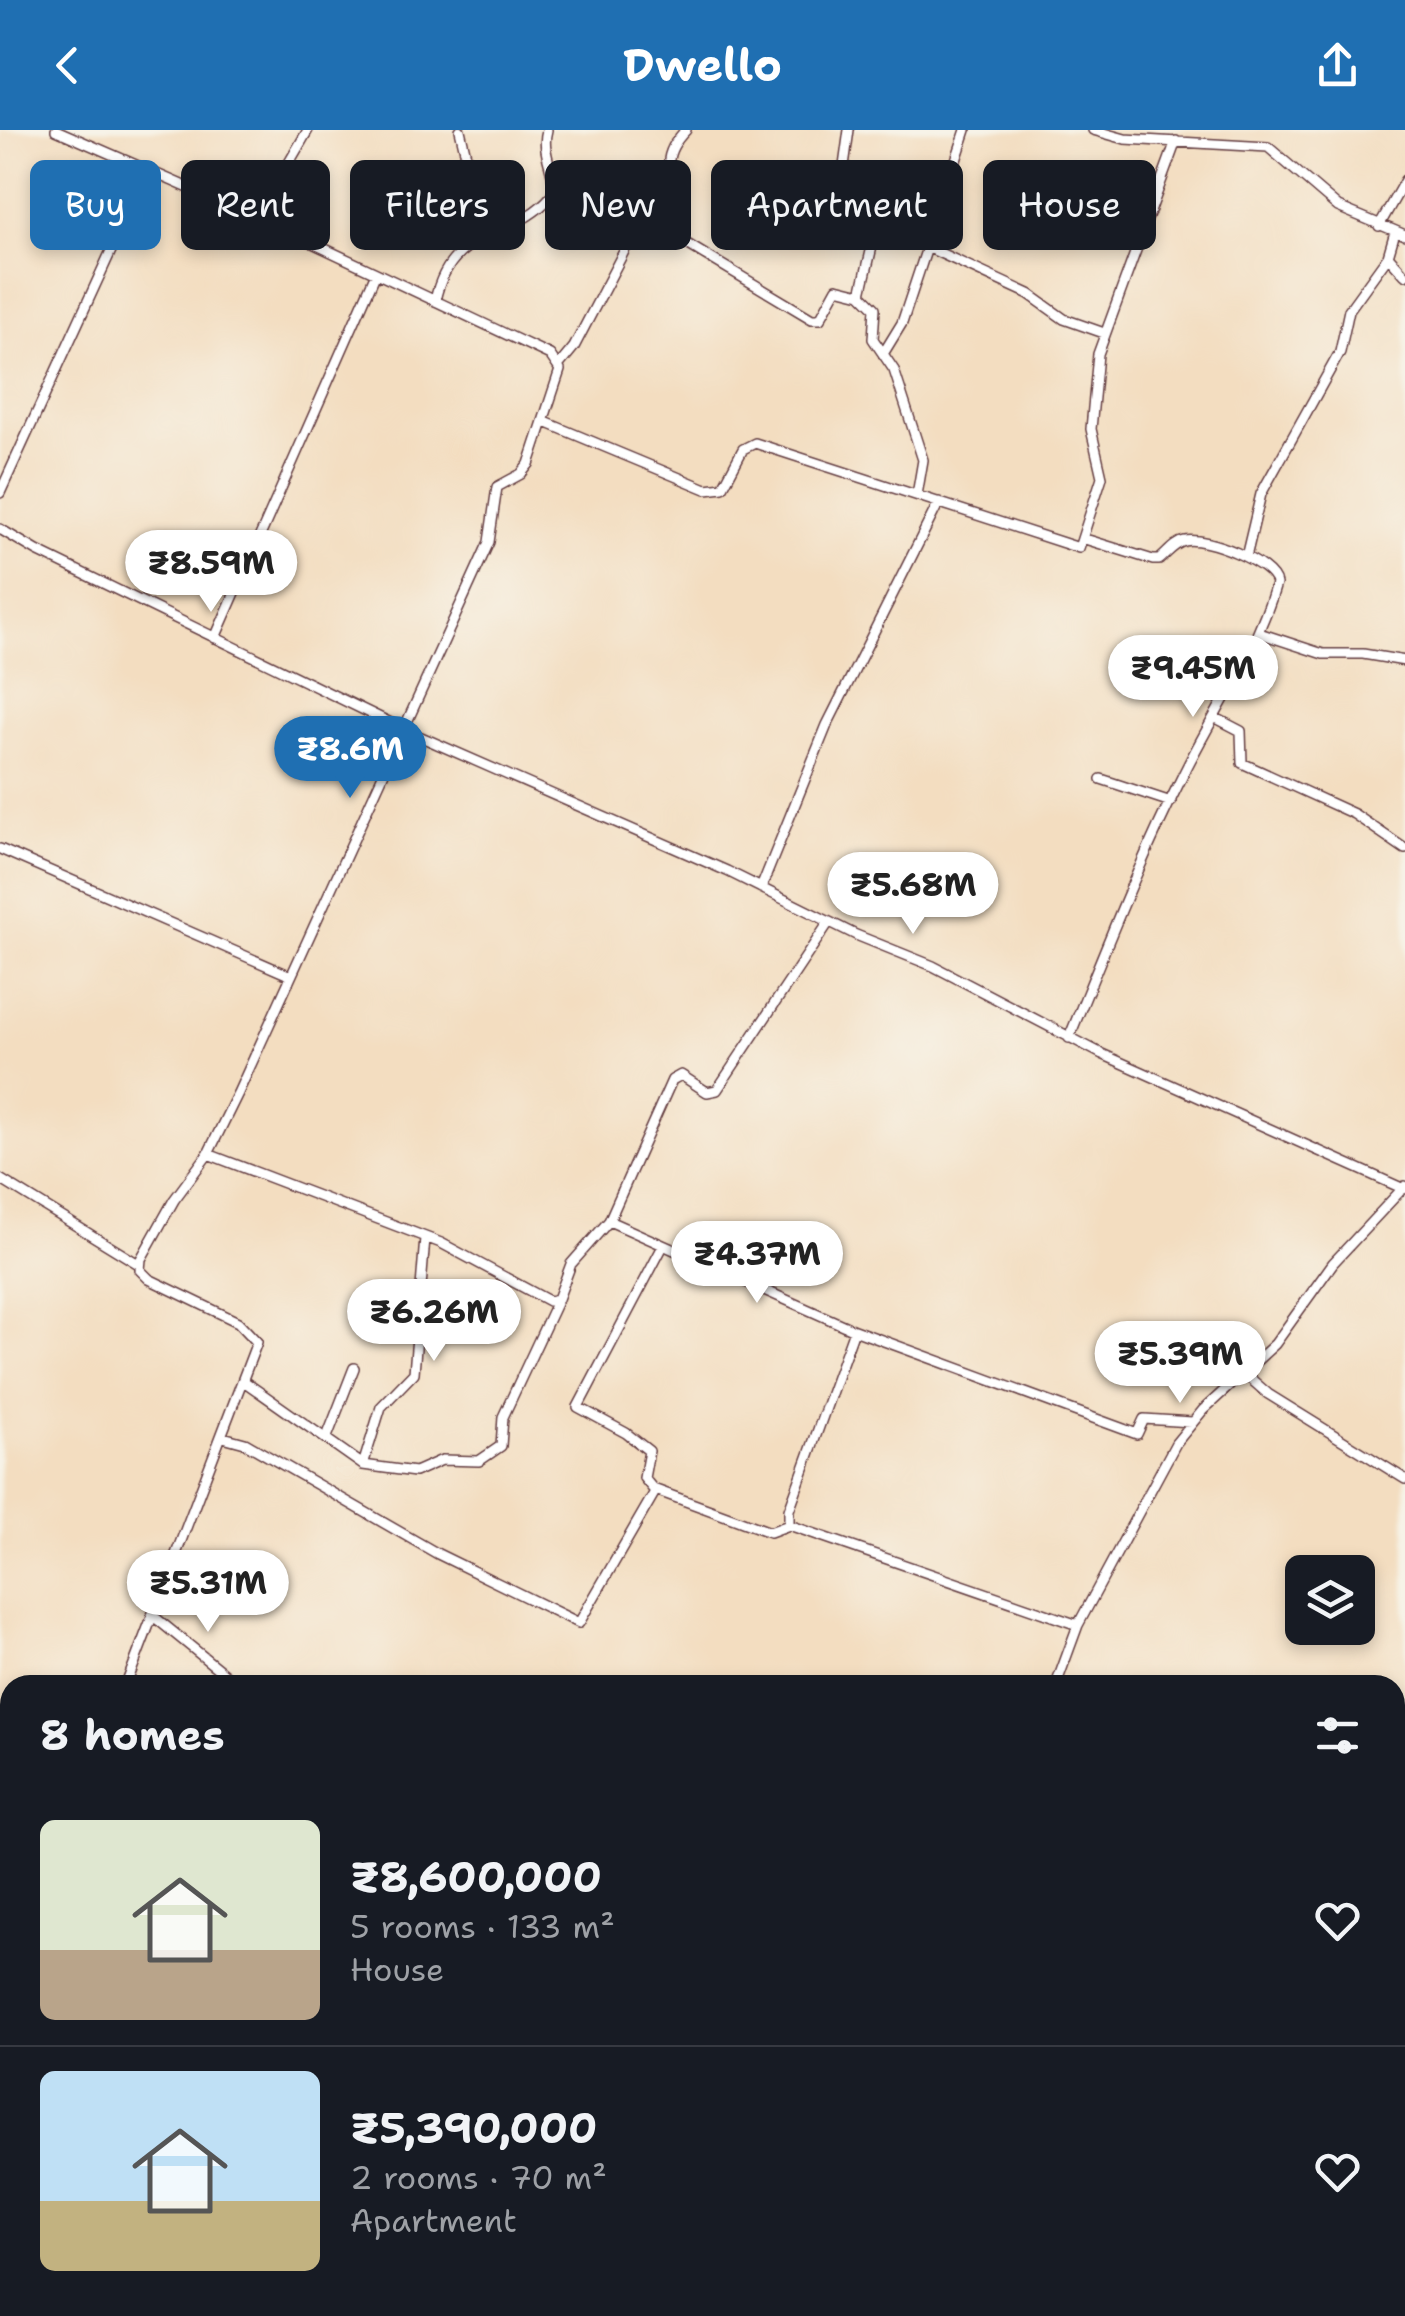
<!DOCTYPE html>
<meta charset="utf-8">
<style>
body{margin:0;font-family:"Shantell Sans",sans-serif;background:#242831;color:#f1f3f6;height:100vh;display:flex;flex-direction:column;font-size:38px;white-space:nowrap}
*{box-sizing:border-box;margin:0}
p{font-size:32px;color:#9ea1a6}
.icon{flex:none;width:55px;height:55px;fill:none;stroke:currentColor;stroke-width:2;stroke-linecap:round;stroke-linejoin:round}
.map{position:relative;flex:1;overflow:hidden}
.side{position:absolute;left:0px;top:1545px;width:1405px;height:642px;display:flex;flex-direction:column;background:#171b24;border-radius:30px 30px 0 0;box-shadow:0 5px 15px #0003}
.side>*{flex:none}
.banner{position:absolute;left:30px;top:30px;width:1345px;height:90px;display:flex;gap:20px}
.fabs{position:absolute;left:1285px;top:1425px;display:grid;gap:20px}
.fabs a{display:grid;place-items:center;width:90px;height:90px;border-radius:15px;background:#171b24;box-shadow:0 5px 15px #0003;font-size:50px}
.price{position:absolute;translate:-50% -85px;padding:0 22px;border-radius:35px;background:#fff;color:#222;font-size:32px;line-height:65px;filter:drop-shadow(0 2px 5px #0008)}
.price::after{content:'';position:absolute;left:50%;top:60px;width:30px;height:22px;margin-left:-15px;background:inherit;clip-path:polygon(0 0,100% 0,50% 100%)}
.price.current{background:#1f6fb2;color:#fff}
ul{padding:0;list-style:none}
li{display:flex;align-items:center;gap:30px;height:250px;padding:0 40px}
li+li{border-top:2px solid #363941}
li span{display:grid;place-items:center;flex:none;width:280px;height:200px;border-radius:15px;color:#555}
li>.icon{margin-inline-start:auto}
span .icon{width:120px;height:120px;fill:#fffc;stroke-width:1}
li b{font-size:42px}
h2{display:flex;justify-content:space-between;align-items:center;height:120px;padding:0 40px;font-size:42px}
.tag{padding:0 35px;border-radius:15px;background:#171b24;box-shadow:0 5px 15px #0003;font-size:35px;line-height:90px}
.tag.current{background:#1f6fb2;color:#fff}
header{display:flex;justify-content:space-between;align-items:center;height:130px;padding:0 40px;background:#1f6fb2;color:#fff;font-size:45px;font-weight:700}
.map>svg:first-child{display:block}
.lines{fill:none;stroke-linecap:round;stroke-linejoin:round}
.street-casing{stroke:#633c41;stroke-width:12}
.street{stroke:#fff;stroke-width:9}
</style>
<header><svg class="icon" aria-label="back" viewBox="0 0 24 24"><path d="M15 5l-7 7 7 7"/></svg>Dwello<svg class="icon" aria-label="share" viewBox="0 0 24 24"><path d="M12 15V3M7 8l5-5 5 5M5 13v7h14v-7"/></svg></header>
<div class="map">
<svg width="1405" height="2186" viewBox="0 0 1405 2186">
<rect width="100%" height="100%" fill="#f7f3e8"/>
<filter id="ink" filterUnits="userSpaceOnUse"><feTurbulence type="fractalNoise" baseFrequency=".01" numOctaves="2"/><feDisplacementMap in="SourceGraphic" scale="20" xChannelSelector="R" yChannelSelector="G"/><feConvolveMatrix kernelMatrix="1 2 1 2 8 2 1 2 1" color-interpolation-filters="sRGB"/></filter>
<filter id="wash" filterUnits="userSpaceOnUse"><feTurbulence type="fractalNoise" baseFrequency=".0048" numOctaves="4" result="noise"/><feDisplacementMap in="SourceGraphic" scale="40" xChannelSelector="R" yChannelSelector="G"/><feGaussianBlur stdDeviation="2.25" result="paint"/><feColorMatrix in="noise" values="0 0 0 0 0 0 0 0 0 0 0 0 0 0 0 0 0 1.4 0 .05"/><feComposite in="paint" operator="in"/></filter>
<g filter="url(#wash)">
<rect width="100%" height="100%" fill="#f3ddc0"/>
</g>
<g filter="url(#ink)">
<g class="lines">
<defs>
<path id="street" d="M 56,0 L 287,101 L 550,225 L 560,240 L 529,334 L 521,344 L 497,357 L 489,412 L 238,963 L 208,1024 L 174,1070 L 141,1129 L 140,1140 L 149,1149 L 238,1192 L 257,1212 L 126,1555
M 460,0 L 468,34 L 463,119
M 849,0 L 844,36 L 874,108 L 861,164 L 875,178 L 873,209 L 894,240 L 923,330 L 917,365
M 1093,0 L 1125,9 L 1268,17 L 1338,77 L 1405,105
M 257,88 L 308,0
M 1379,96 L 1405,50
M 673,107 C 709,66 638,48 686,0
M 927,117 L 1029,164 L 1064,189 L 1104,203
M 1388,126 L 1405,145
M 435,171 C 450,95 514,111 552,65 C 558,43 540,25 547,0
M 883,224 L 902,193 L 966,0
M 560,234 L 574,217 L 631,108 L 645,96 L 682,111 L 812,189 L 820,189 L 837,158 L 861,164
M 545,292 L 706,359 L 723,357 L 743,319 L 755,313 L 1079,418 L 1102,347 L 1091,299 L 1098,224 L 1176,11
M 0,363 L 148,40
M 0,399 L 37,421 L 403,599 L 727,741 L 856,805 L 933,836 L 1102,924 L 1404,1059
M 1246,427 L 1261,364 L 1340,222 L 1349,180 L 1388,126 L 1395,102
M 1259,503 L 1323,524 L 1363,524 L 1405,531
M 215,508 L 376,143
M 1216,588 L 1241,601 L 1242,633 L 1354,684 L 1405,719
M 1101,649 L 1171,672
M 0,719 L 291,846
M 761,758 L 827,595 L 939,372
M 829,792 L 717,960 L 707,962 L 681,945 L 672,950 L 609,1091 L 854,1200 L 789,1380 L 789,1395 L 1078,1495
M 1069,908 C 1105,820 1139,732 1182,647 C 1214,581 1255,525 1276,454 C 1274,433 1204,406 1185,411 C 1174,413 1168,423 1159,430 L 1153,430 L 1085,409
M 208,1024 L 441,1113 L 549,1171 L 558,1169 L 571,1134 L 609,1091
M 0,1049 L 140,1135
M 663,1116 L 578,1277 L 626,1303 L 649,1321 L 644,1348 L 653,1359 L 770,1402 L 789,1395
M 854,1200 L 1137,1304 L 1144,1289 L 1192,1292
M 1244,1243 L 1268,1264 L 1405,1349
M 245,1252 L 363,1335 L 415,1342 L 442,1330 L 479,1331 L 501,1316 L 503,1287 L 558,1169
M 223,1307 L 245,1313 L 438,1424 L 579,1493 L 656,1360
M 327,1307 L 354,1238
M 363,1335 L 381,1277 L 414,1243 L 425,1108
M 152,1485 L 238,1555
M 1056,1555 L 1078,1495 L 1176,1313 L 1203,1280 L 1275,1214 L 1333,1133 L 1405,1056
M 0,1650 L 10,1655
M 1114,2178 L 1122,2186
M 1130,2178 L 1151,2186
M 187,2186 L 191,2178
M 321,2186 L 325,2178"/>
</defs>
<use href="#street" class="street-casing"/>
<use href="#street" class="street"/>
</g>
</g>
</svg>
<div class="fabs">
<a><svg class="icon" aria-label="layers" viewBox="0 0 24 24"><path d="M12 4l9 5-9 5-9-5zM3 14l9 5 9-5"/></svg></a>
</div>
<b class="price" style="left:211px;top:485px">₹8.59M</b>
<b class="price" style="left:1193px;top:590px">₹9.45M</b>
<b class="price current" style="left:350px;top:671px">₹8.6M</b>
<b class="price" style="left:913px;top:807px">₹5.68M</b>
<b class="price" style="left:757px;top:1176px">₹4.37M</b>
<b class="price" style="left:434px;top:1234px">₹6.26M</b>
<b class="price" style="left:1180px;top:1276px">₹5.39M</b>
<b class="price" style="left:208px;top:1505px">₹5.31M</b>
<div class="banner">
<a class="tag current">Buy</a>
<a class="tag">Rent</a>
<a class="tag">Filters</a>
<a class="tag">New</a>
<a class="tag">Apartment</a>
<a class="tag">House</a>
</div>
<section class="side">
<h2>8 homes<svg class="icon" aria-label="filters" viewBox="0 0 24 24"><path d="M4 7h16M4 17h16"/><circle cx="9" cy="7" r="2"/><circle cx="15" cy="17" r="2"/></svg></h2>
<ul>
<li><span style="background:linear-gradient(#dfe7d0 65%,#b9a48a 0)"><svg class="icon" aria-label="home" viewBox="0 0 24 24"><path d="M3 11l9-7 9 7M6 9v11h12V9"/></svg></span><div><b>₹8,600,000</b><p>5 rooms · 133 m²</p><p>House</p></div><svg class="icon" aria-label="heart" viewBox="0 0 24 24"><path d="M12 20l-8-8c-3-5 5-10 8-4 3-6 11-1 8 4z"/></svg></li>
<li><span style="background:linear-gradient(#bfe0f5 65%,#c2b280 0)"><svg class="icon" aria-label="home" viewBox="0 0 24 24"><path d="M3 11l9-7 9 7M6 9v11h12V9"/></svg></span><div><b>₹5,390,000</b><p>2 rooms · 70 m²</p><p>Apartment</p></div><svg class="icon" aria-label="heart" viewBox="0 0 24 24"><path d="M12 20l-8-8c-3-5 5-10 8-4 3-6 11-1 8 4z"/></svg></li>
</ul>
</section>
</div>
